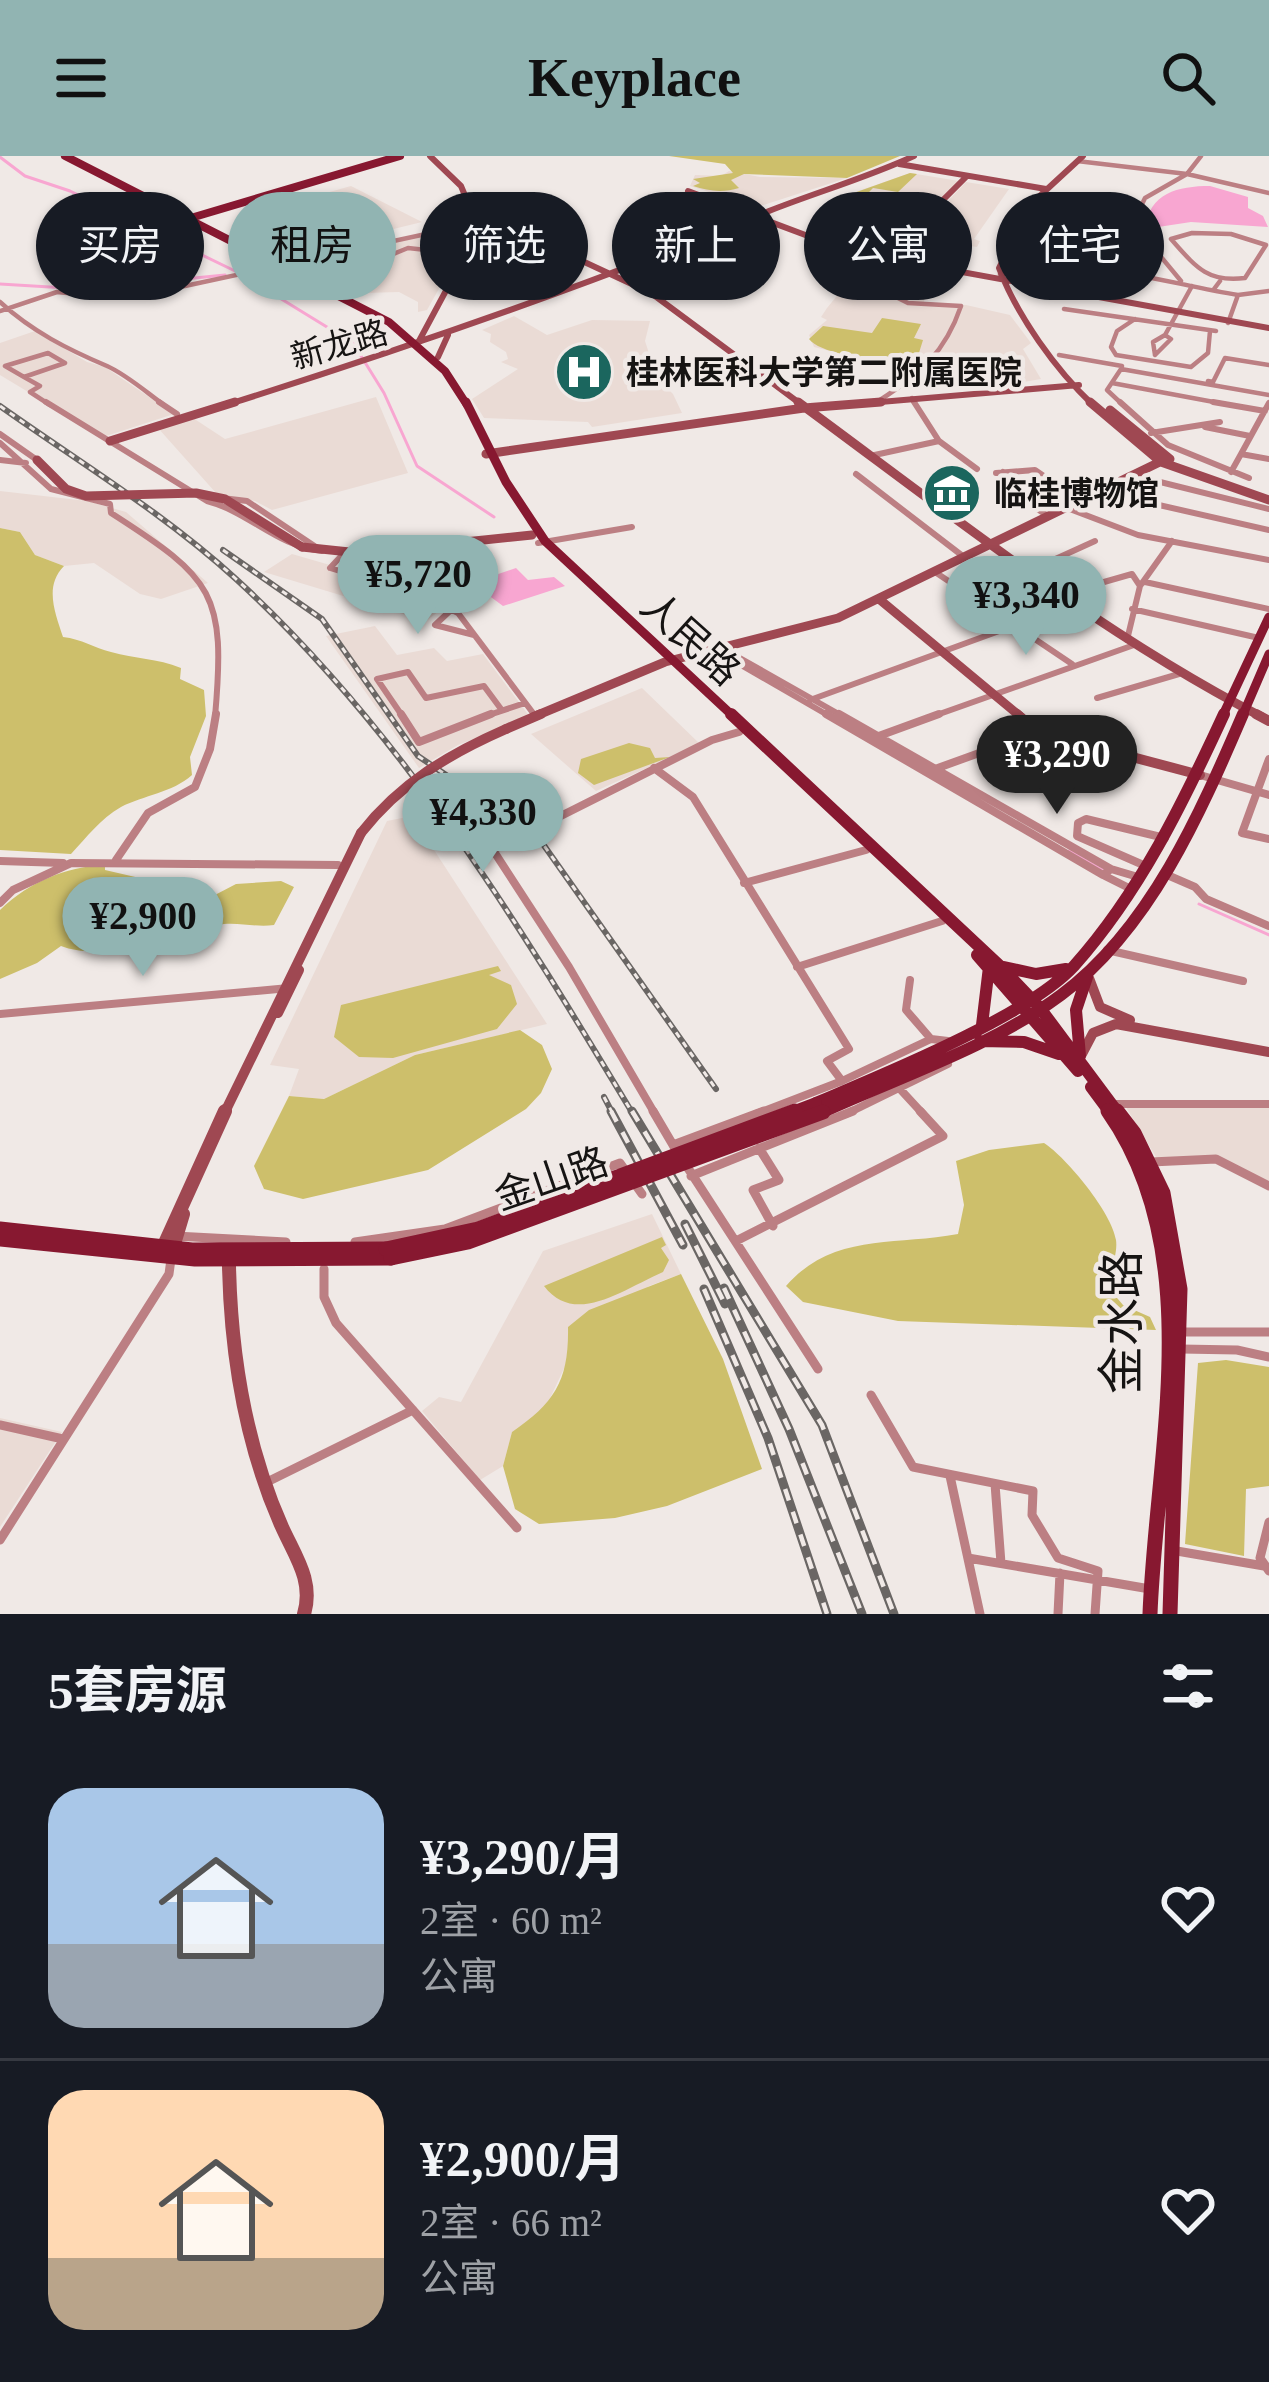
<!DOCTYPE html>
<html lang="zh">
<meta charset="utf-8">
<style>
body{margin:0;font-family:"Times New Roman","Noto Sans SC",serif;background:#242831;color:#f1f3f6;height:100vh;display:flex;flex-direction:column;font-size:45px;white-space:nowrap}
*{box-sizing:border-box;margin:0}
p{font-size:39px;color:#9ea1a6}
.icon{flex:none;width:66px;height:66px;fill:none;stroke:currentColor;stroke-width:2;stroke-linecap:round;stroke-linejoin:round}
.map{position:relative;height:1458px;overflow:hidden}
.drawer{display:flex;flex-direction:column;background:#171b24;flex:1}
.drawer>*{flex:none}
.hud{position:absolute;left:36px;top:36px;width:1197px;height:108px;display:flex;gap:24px}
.price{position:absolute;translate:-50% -102px;padding:0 27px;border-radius:42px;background:#91b4b2;color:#111;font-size:39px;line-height:78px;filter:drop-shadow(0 3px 6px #0008)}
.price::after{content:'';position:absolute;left:50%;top:72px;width:36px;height:27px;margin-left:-18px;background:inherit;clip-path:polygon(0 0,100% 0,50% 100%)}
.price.current{background:#222;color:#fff}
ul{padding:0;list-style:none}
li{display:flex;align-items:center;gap:36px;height:300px;padding:0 48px}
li+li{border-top:3px solid #363941}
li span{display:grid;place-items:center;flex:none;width:336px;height:240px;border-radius:36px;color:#555}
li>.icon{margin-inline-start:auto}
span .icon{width:144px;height:144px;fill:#fffc;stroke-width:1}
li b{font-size:51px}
h2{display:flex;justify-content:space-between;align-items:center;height:144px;padding:0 48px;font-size:51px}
.pill{padding:0 42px;border-radius:54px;background:#171b24;box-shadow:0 3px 9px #0004;font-size:42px;line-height:108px}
.pill.current{background:#91b4b2;color:#111}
header{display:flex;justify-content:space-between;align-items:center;height:156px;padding:0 48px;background:#91b4b2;color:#111;font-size:54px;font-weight:800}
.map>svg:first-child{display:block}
.built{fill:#eadbd5}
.green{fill:#cdbf6b}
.water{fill:#f8a6d1}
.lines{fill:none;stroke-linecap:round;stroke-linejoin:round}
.stream{stroke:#f8a6d1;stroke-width:3}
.street-far3{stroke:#bc7f83;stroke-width:4.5}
.street-far2{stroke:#bc7f83;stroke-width:6}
.street-far1{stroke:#bc7f83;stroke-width:8}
.street{stroke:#bc7f83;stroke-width:9}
.secondary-far3{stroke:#9f4852;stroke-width:6}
.secondary-far2{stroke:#9f4852;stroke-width:9}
.secondary-far1{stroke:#9f4852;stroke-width:10}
.secondary{stroke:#9f4852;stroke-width:14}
.primary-far3{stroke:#871830;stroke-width:8}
.primary-far2{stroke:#871830;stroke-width:9}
.primary-far1{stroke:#871830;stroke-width:12}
.primary{stroke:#871830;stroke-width:15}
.rail-far1-casing{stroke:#6a6664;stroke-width:6}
.rail-casing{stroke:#6a6664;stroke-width:9}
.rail-far1{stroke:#f0e9e6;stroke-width:3;stroke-dasharray:6;stroke-linecap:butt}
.rail{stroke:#f0e9e6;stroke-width:4.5;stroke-dasharray:12;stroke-linecap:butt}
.secondary-bridge-far1{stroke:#9f4852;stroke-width:9}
.secondary-bridge{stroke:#9f4852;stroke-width:10}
.primary-bridge-far1{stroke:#871830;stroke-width:12}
.primary-bridge{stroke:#871830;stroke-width:15}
.labels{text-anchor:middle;stroke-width:9;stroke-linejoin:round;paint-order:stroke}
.far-street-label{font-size:33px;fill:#161413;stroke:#f0e9e6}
.far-poi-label{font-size:33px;font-weight:bold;fill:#161413;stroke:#f0e9e6;text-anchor:start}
.street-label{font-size:39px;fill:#161413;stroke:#f0e9e6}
.near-street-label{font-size:48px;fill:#161413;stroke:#f0e9e6}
</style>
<header><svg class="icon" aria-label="menu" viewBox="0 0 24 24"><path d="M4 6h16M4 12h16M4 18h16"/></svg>Keyplace<svg class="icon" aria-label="search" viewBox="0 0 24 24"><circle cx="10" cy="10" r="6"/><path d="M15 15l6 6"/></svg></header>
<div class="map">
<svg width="1269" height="1458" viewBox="0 0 1269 1458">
<rect width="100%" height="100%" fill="#f0e9e6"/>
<path class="built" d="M 729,15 L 760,21 L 847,22 L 757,51 L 690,30 L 695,19 L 721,20 Z
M 910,17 L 959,25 L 911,73 L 830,45 Z
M 966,26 L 1009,33 L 974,83 L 980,85 L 977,91 L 970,90 L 962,105 L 903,92 Z
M 351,30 L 422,66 L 369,79 L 358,75 L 284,79 L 280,74 L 289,63 L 318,53 L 301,44 Z
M 425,79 L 463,90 L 427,154 L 418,156 L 418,146 L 399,136 L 365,137 L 317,121 L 345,96 Z
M 868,102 L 920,113 L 903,127 L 925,134 L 924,147 L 966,149 L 1010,159 L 1031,187 L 1023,193 L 1041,223 L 981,233 L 814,191 L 809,179 L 827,164 L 821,161 L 827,152 Z
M 514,160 L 547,179 L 592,164 L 650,165 L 645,185 L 657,222 L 673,238 L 682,257 L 592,271 L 588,266 L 484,262 L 472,243 L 518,213 L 501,206 L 508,203 L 506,196 L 490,186 L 491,178 L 482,174 Z
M 35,175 L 87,206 L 105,211 L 174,258 L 103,281 L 0,219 L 0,187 Z
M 376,241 L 408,317 L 272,354 L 255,345 L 216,337 L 158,272 L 193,262 L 225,283 Z
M 0,335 L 87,345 L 126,356 L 208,427 L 161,443 L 140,438 L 94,407 L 64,410 L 35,399 L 20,376 L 0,372 Z
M 292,398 L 437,440 L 451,446 L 426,465 L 264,416 Z
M 375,470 L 397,499 L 434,492 L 447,505 L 483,498 L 530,561 L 458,589 L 419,612 L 326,480 Z
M 642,532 L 700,588 L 596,635 L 531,578 Z
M 412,660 L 547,868 L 415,899 L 324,943 L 289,940 L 299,913 L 270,909 L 387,665 Z
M 1124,948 L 1269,948 L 1269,1030 L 1216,1004 L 1159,1006 Z
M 652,1058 L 681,1118 L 649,1130 L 569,1202 L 544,1255 L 512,1276 L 503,1310 L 480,1324 L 422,1255 L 439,1241 L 461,1246 L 543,1095 Z
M 0,1262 L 62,1276 L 0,1371 Z"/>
<path class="green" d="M 669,0 L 900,0 L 847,22 L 744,18 L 731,24 L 739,32 C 723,37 708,35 693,30 L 700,27 L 693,23 L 733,17 L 725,8 Z
M 910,17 L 917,18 L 898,36 L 873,32 L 868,37 L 928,46 L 895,67 L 831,45 L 842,46 L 851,38 Z
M 882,162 L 921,168 L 914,182 L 923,184 L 918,200 L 928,202 L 921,211 L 911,209 L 915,201 C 893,207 823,201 809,183 L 823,170 L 872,177 Z
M 0,372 L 20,376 L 35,399 L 64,410 C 44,430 55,457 63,481 C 82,483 94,492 111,496 C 135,503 157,502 181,512 L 180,523 L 204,534 L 206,560 L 190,601 L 192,619 C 172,637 144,639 121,651 C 100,663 87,681 71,698 L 0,694 Z
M 629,587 L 650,592 L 655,602 L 670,601 L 594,629 L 578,617 L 581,603 Z
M 105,708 L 105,714 L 144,723 L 162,737 L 213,740 L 236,728 L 281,725 L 294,731 L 274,769 C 255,772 237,765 217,769 C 173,779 104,807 61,790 L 37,807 L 0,823 L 0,754 C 32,724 63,713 105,708 Z
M 498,810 L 501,815 L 489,819 L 511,829 L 517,848 L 497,873 L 393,902 L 359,901 L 334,881 L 341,849 Z
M 520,874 L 542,889 L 552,913 L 541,937 L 526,953 L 428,1014 L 303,1043 L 264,1033 L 254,1010 L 289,940 L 324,943 L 415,899 Z
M 1044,987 C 1067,1002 1112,1057 1116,1084 C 1118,1098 1110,1116 1107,1130 L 1123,1149 L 1150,1161 L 1156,1174 L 898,1165 L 803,1146 L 786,1130 C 832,1077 893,1090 958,1078 L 964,1049 L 956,1005 L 989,994 Z
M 662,1081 L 666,1089 L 661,1092 L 669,1104 L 663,1116 C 620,1135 575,1170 544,1130 Z
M 681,1118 L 723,1203 L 762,1313 L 667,1350 L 615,1362 L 539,1368 L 515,1353 L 503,1310 L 512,1276 C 555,1247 569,1224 568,1171 L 589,1154 Z
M 1226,1204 L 1269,1211 L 1269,1330 L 1246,1333 L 1244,1400 L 1185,1388 L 1198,1207 Z"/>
<path class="water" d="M 1210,30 L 1248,41 L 1248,52 L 1263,60 L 1268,71 L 1191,66 L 1145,73 C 1149,37 1178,30 1210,30 Z
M 516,412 L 528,424 L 554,421 L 565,430 L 503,450 L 472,427 Z"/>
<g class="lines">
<path class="stream" d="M 0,1 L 25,20 L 70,35 L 235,115
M 244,120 L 353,187 L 384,237 L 417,310 L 494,361
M 0,128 L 83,133 L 225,119
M 1069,695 L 1102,714
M 1199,748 L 1269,779"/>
<path class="street-far3" d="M 1077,5 L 1187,18 L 1201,0
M 513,56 L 530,59 L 526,64
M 1022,63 L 1119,67
M 1192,77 L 1231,78 L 1266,89 L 1245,122 C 1207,127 1195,110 1171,83 Z
M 1125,85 L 1094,90 L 1096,108 L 1109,114 L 1152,117 L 1115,71 L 1134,71
M 1047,114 L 1062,68
M 1077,114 L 1075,91 L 1086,69
M 1000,118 C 1074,96 1163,127 1238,139
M 1181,125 L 1133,67 L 1145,42 L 1187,18 L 1269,37
M 317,129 L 408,92 L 462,98
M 1214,133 L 1220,125
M 0,146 C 31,175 69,194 107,210 C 127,219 146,236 164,249
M 1064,153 L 1216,175
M 0,155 L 57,136 L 108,141 L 185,130 L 477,67
M 1135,163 L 1117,175 L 1111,191 L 1116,199 L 1191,211 L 1208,197 L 1210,175
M 1228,167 L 1238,139 L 1269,135
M 48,197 L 65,207 L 24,221 L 5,210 Z
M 1059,199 L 1122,210
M 1155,199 L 1153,186 L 1165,179 L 1192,130
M 1155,199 L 1171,183 L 1165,179
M 24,221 L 40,230 L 30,236 L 50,249
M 1208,225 L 1213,226 L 1225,202 L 1269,209
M 1112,227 L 1230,249
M 912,242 L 916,249
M 880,244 C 920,218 945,197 961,150 L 908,147 L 882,134 L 911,110
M 1123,249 L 1107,234 L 1121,213 L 1269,239"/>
<path class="street-far2" d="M 46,246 L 207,345
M 159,246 L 177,258
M 914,246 L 939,285 L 977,313
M 1120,246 L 1168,289 L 1249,322
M 1213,246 L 1265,255
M 1205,271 L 1250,280
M 1151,277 L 1220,266
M 0,278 L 37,304
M 0,287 L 51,333 L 110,348 L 111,357 C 214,423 226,437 215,561
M 1241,298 L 1269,247
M 870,300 L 939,285
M 0,304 L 26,307
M 1003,316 L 996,326 L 1048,360
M 1231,316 L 1241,298 L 1269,303
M 996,317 L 1035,314 L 1054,327 L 1043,345 L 1030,351
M 856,318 L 964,401
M 1132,319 L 1269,353
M 1110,331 L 1150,347 L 1269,374
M 214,341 L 247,345 L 322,395 C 278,391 249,356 207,345 Z
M 1067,352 L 1138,379 L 1269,404
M 538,387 L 632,371
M 343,398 L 330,412 L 429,442 L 458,457 L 533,557
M 1029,415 L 1095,385
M 935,416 L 1072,508
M 1145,426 L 1269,453
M 1062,438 L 1132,418 L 1140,430
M 452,453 L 435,469 L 474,479
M 1132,453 L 1259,482
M 1127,484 L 1140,430 L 1172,385
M 722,492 L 844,561
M 715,494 L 831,561
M 1097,542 L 1179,518
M 810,544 L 1073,448
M 403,561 L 377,523 L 408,516 L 426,542 L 484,530 L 501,553
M 483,561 L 525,547
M 931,561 L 1134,489"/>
<path class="street-far1" d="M 401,558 L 419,586 L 491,558
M 826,558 L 1103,719
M 839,558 L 1111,713 L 1103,719 L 1131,733
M 876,581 L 939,558
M 1269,603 L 1242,677 L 1269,683
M 654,612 L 693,641 L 849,893 L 827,905 L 842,925 L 756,958
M 935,613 L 1037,576
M 1200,619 L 1269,639
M 116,704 L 148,657 L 195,631 L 210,593 L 216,558
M 0,705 L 63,707
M 1148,711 L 1077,680 L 1078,667 L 1086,663 L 1165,682
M 1111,713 L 1138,721
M 1165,718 L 1195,731 L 1206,743 L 1269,770
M 744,727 L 866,694
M 0,747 L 13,734 L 71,707 L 338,709
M 1107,794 L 1243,825
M 797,811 L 942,765
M 910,824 L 906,854 L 931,883
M 0,858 L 289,832
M 842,925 L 931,883 L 948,885
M 900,933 L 923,958
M 1114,948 L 1269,948
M 655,958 L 569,811 L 493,694 L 712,584 L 739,576
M 846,958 L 948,908"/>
<path class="street" d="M 653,955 L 673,989
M 764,955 L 673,989 L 818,1213
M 759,992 L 779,1024 L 753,1034 L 773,1070
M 1151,1006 L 1216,1003 L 1269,1030
M 691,1020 L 853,955
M 175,1080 L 286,1086
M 736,1085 L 943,980 L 920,955
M 355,1086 L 445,1073 L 620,1007 L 642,1038
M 324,1113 L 324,1141 L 336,1167 L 517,1372
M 1182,1176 L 1269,1176
M 1181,1193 L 1237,1194 L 1269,1201
M 871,1239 L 913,1311 L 1033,1335 L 1032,1359 L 1058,1402 L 1098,1415 L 1095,1458
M 0,1269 L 63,1283
M 950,1320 L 980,1458
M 265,1327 L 413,1254
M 995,1328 L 1001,1407
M 1269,1366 L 1260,1402 L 1269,1415
M 0,1384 L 169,1118 L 171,1103
M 1171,1394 L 1264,1410
M 968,1402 L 1150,1433
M 1058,1458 L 1060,1417"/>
<path class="secondary-far3" d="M 1083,0 L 1031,48 L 999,112 C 1017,160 1056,214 1093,249
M 899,8 L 1046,33
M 688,35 L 824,86 L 896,104 L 1269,172
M 522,77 L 651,137 L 802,249
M 884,103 L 967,20
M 419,185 L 479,73 L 461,30 L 430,0
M 438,201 L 448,179
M 226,249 C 410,191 590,129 769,55 C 817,36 866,22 914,0
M 845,249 L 1079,229"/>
<path class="secondary-far2" d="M 798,246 C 949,357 1096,475 1262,561
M 1090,246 L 1161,306 L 1269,344
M 1110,254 L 1170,303
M 110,285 L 235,246
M 486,298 L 804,252 L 881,246
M 302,391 L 359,397 L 532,379
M 879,443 L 1021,561
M 533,561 L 665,506 L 838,462 L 1168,302"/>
<path class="secondary-far1" d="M 1017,558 L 1038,576 L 1200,619
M 1256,558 L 1269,565
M 506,573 L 541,558
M 1089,822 L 1100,851 L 1130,864
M 278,857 L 299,814
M 1082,898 L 1093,877 L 1116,868 L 1269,896
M 224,958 L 361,677"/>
<path class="secondary" d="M 161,1096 L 225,955
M 171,1098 L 183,1058
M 229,1110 C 231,1200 245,1288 282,1371 C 295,1400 314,1425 304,1458"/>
<path class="primary-far3" d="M 65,0 L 389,166 L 445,215 L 467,249
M 184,64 L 400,0"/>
<path class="primary-far2" d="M 466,246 L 506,326 L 545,385 L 734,561
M 1222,561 L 1269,461
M 1242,561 L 1269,498"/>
<path class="primary-far1" d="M 731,558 L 1002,812 L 1040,852 L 1119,958
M 977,799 L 1078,915
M 1004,811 L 1036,818 L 1066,813
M 982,869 L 989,811
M 980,885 L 1024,886 L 1059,898
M 1080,900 L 1076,854 L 1087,821
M 1091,931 L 1111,958
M 816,947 C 882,919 1028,860 1074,810 C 1140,736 1183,647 1224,558
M 823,956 C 902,920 991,891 1061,839 C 1150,773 1200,658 1243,558"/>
<path class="primary" d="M 1108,955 C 1209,1098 1156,1296 1150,1458
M 1117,955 L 1134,977 L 1163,1037 L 1180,1133 L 1170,1458
M 0,1073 L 192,1094 L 386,1093
M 0,1083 L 195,1103 L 391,1102"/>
<defs>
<path id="rail-far1" d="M 0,250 C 79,306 165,358 236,423 C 402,575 518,767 633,958
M 223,394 L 322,463 L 418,600 L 538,681 L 716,933
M 604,941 L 613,958"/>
<path id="rail" d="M 611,955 L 683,1089
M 632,955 L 822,1269 L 894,1458
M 685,1068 L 725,1148
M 724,1132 L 789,1273 L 862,1458
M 704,1133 L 768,1282 L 827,1458"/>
</defs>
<use href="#rail-far1" class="rail-far1-casing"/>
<use href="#rail" class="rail-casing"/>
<use href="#rail-far1" class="rail-far1"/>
<use href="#rail" class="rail"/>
<path class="secondary-bridge-far1" d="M 37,304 L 66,333 L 86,340 L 196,337 L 225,343 L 302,391"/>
<path class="secondary-bridge" d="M 361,677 C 400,627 449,598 506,573"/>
<path class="primary-bridge-far1" d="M 787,958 L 816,947
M 818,958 L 823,956"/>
<path class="primary-bridge" d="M 386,1093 L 478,1073 L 795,955
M 391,1102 L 468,1086 L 823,956"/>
</g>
<defs>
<symbol id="hospital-disc" viewBox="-11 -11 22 22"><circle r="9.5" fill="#1b665e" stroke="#f0e9e6"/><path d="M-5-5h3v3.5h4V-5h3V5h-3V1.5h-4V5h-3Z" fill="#fff"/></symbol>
<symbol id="museum-disc" viewBox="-11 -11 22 22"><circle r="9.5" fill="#1b665e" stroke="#f0e9e6"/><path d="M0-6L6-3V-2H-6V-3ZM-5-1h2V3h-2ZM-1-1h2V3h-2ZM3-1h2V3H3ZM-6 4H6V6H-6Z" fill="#fff"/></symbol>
</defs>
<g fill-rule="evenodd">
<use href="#hospital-disc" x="551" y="183" width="66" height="66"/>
<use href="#museum-disc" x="919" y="304" width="66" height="66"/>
</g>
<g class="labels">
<g class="far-street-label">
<text transform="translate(339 188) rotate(-16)" y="12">新龙路</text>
</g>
<g class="far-poi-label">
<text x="626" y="228">桂林医科大学第二附属医院</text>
<text x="994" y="349">临桂博物馆</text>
</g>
<g class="street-label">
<text transform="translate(691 482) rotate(42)" y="14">人民路</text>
<text transform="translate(551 1022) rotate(-19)" y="14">金山路</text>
</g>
<g class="near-street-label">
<text transform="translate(1121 1166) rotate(-90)" y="17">金水路</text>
</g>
</g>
</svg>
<b class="price" style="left:418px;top:481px">¥5,720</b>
<b class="price" style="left:1026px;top:502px">¥3,340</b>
<b class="price current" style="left:1057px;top:661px">¥3,290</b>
<b class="price" style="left:483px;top:719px">¥4,330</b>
<b class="price" style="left:143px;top:823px">¥2,900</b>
<div class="hud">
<a class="pill">买房</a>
<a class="pill current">租房</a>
<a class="pill">筛选</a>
<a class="pill">新上</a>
<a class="pill">公寓</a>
<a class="pill">住宅</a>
</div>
</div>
<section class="drawer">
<h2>5套房源<svg class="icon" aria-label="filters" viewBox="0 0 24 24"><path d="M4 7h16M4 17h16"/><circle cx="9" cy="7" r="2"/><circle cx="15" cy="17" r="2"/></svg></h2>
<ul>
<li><span style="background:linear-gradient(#a9c7e8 65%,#9aa5b1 0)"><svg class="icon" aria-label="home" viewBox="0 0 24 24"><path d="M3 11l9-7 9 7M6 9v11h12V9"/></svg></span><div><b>¥3,290/月</b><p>2室 · 60 m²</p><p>公寓</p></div><svg class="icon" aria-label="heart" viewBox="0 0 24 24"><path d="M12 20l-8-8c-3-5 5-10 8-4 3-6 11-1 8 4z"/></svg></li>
<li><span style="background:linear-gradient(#ffd9b3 70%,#b9a48a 0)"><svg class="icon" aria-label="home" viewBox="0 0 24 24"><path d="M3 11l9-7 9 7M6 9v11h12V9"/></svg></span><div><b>¥2,900/月</b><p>2室 · 66 m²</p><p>公寓</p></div><svg class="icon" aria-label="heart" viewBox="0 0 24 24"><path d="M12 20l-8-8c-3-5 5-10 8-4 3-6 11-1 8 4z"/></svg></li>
</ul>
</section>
